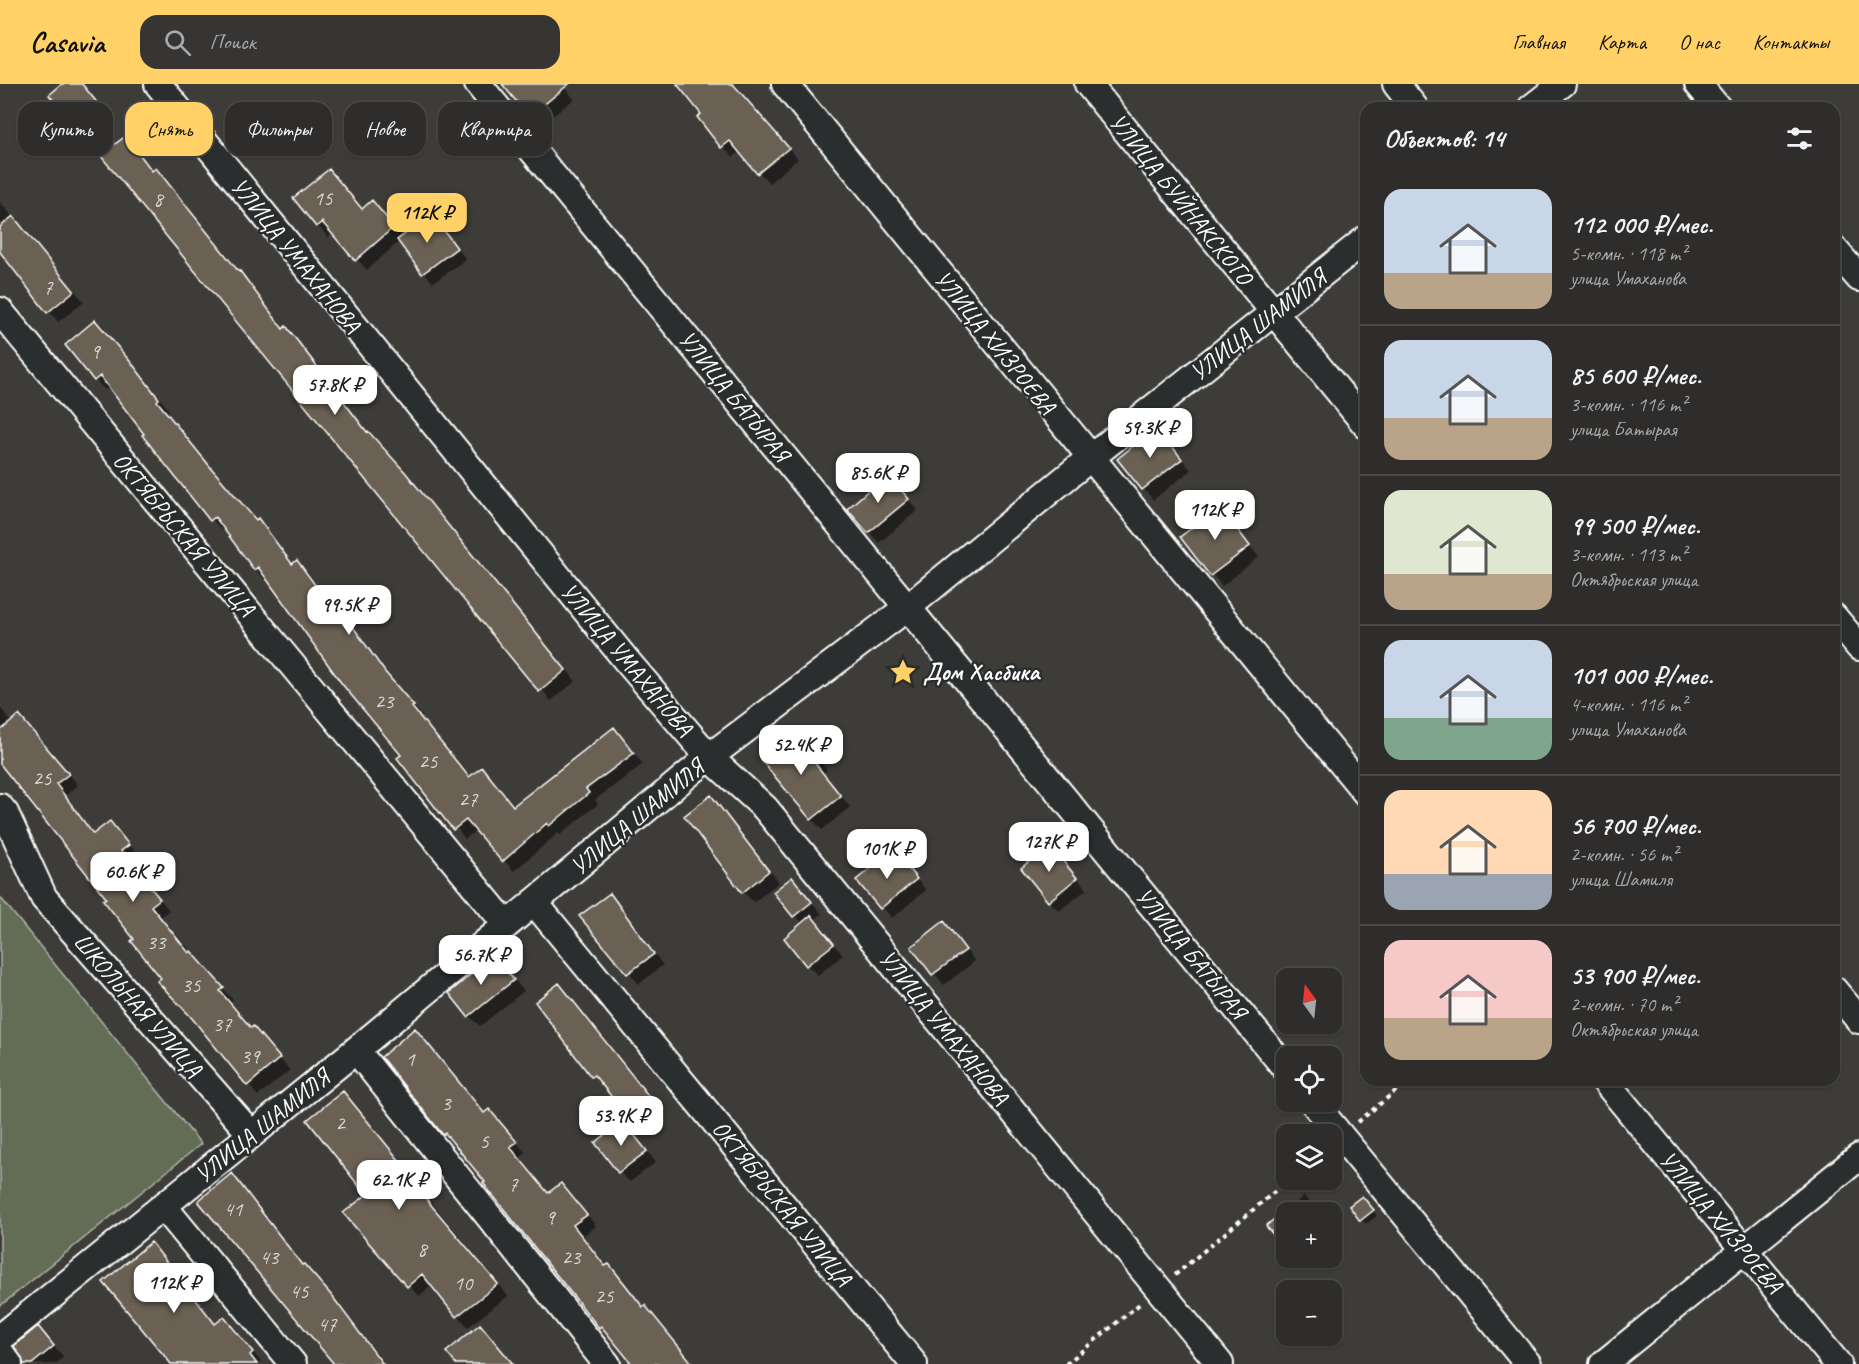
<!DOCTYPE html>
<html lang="ru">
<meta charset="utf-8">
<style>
body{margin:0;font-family:Caveat,sans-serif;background:#363533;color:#f1f3f6;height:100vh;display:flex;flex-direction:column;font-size:22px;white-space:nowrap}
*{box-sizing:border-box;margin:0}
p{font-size:20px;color:#a7a8a9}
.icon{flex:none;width:33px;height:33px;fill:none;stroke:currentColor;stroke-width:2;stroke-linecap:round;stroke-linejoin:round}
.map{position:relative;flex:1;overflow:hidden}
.sheet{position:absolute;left:1360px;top:18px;width:480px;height:984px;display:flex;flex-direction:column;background:#2e2d2b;border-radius:18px;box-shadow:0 2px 4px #0004,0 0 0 2px #494947}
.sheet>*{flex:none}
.hud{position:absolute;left:18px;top:18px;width:570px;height:54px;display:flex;gap:12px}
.needle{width:39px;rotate:345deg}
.tools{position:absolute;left:1276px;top:884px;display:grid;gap:12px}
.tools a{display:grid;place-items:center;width:66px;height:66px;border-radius:12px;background:#2e2d2b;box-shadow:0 2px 4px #0004,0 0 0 2px #494947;font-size:30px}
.price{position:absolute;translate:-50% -51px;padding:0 14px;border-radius:12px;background:#fff;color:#222;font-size:20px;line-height:39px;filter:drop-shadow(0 2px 3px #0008)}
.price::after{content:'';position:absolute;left:50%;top:36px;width:18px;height:14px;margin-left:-9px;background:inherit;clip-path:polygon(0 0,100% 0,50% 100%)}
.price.current{background:#ffd166;color:#111}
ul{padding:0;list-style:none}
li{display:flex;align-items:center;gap:18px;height:150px;padding:0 24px}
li+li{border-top:2px solid #494947}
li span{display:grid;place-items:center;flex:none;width:168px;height:120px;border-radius:18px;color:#555}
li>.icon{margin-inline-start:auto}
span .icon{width:72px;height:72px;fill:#fffc;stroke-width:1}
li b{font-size:26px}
h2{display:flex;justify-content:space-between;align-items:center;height:72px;padding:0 24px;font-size:26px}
.chip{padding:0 21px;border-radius:18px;background:#2e2d2b;box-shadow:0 2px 4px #0004,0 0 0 2px #494947;font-size:21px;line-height:54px}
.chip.current{background:#ffd166;color:#111}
header{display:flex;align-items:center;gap:36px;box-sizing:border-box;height:84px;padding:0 30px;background:#ffd166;color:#111}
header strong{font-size:28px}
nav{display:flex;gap:33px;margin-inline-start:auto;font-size:21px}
.search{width:420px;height:54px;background:#363533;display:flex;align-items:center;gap:15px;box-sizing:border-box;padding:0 21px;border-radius:18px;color:#a7a8a9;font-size:22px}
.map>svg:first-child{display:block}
.green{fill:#636d54;stroke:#b1b6aa;stroke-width:1.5}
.shadow{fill:#0007}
.building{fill:#6b6052;stroke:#fff;stroke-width:1.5}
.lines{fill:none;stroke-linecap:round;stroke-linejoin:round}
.minor-casing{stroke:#fff;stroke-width:30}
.path{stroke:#fff;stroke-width:4;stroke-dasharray:4.5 4.5;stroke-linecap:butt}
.minor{stroke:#2a2d2e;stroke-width:26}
.labels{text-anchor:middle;stroke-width:5;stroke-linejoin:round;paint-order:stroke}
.number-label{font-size:21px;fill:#dad7d4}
.street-label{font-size:24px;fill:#fff;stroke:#2a2d2e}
.poi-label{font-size:24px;font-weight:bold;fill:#fff;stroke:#2a2d2e;text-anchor:start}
</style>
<header>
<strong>Casavia</strong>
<div class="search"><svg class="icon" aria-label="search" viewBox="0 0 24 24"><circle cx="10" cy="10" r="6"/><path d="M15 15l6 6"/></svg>Поиск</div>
<nav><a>Главная</a><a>Карта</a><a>О нас</a><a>Контакты</a></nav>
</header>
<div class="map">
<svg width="1859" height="1280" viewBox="0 0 1859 1280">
<rect width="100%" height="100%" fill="#3e3c39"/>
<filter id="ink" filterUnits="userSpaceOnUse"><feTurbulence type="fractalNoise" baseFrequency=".0167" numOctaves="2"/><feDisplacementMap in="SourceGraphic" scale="12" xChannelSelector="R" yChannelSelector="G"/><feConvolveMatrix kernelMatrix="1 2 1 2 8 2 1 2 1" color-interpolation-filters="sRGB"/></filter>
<g filter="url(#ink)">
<path class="green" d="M 0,813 L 201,1060 L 0,1222 Z"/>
<path class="shadow" d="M 64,0 L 82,0 L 112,37 L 89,56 L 79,45 Z
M 505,0 L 562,0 L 574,15 L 540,42 Z
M 679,0 L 734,0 L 798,75 L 769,99 L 741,67 L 733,73 L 723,63 L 703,30 Z
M 126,54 L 153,88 L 156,86 L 166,96 L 285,245 L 296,255 L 367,348 L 416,401 L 576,597 L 551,617 Z
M 329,87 L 363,126 L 382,129 L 403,153 L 432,132 L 466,175 L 433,199 L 400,157 L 367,186 L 333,149 L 328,153 L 318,142 L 295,114 Z
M 0,118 L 84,218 L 58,238 L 0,167 Z
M 106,249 L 144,294 L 169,326 L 166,328 L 222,397 L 268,447 L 293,481 L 297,478 L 308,488 L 348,544 L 351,542 L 361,553 L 395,600 L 423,633 L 421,635 L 470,695 L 492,696 L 514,723 L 614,645 L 643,680 L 595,716 L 598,720 L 560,751 L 558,749 L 514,787 L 477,746 L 465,755 L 267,494 L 265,496 L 255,485 L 225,444 L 222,446 L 212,436 L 110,302 L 105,306 L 95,296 Z
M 1157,345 L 1191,386 L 1153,416 L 1119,375 Z
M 887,392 L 918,426 L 879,459 L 849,425 Z
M 1219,424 L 1259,473 L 1222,502 L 1182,453 Z
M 0,623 L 12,639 L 29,643 L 78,701 L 65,712 L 95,751 L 110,739 L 139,772 L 130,779 L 169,826 L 161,833 L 233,916 L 230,919 L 252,945 L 290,986 L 258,1012 L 192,932 L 108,814 L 0,679 Z
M 797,650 L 827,686 L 823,689 L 850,723 L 822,746 L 812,735 Z
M 711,713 L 779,798 L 754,818 L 743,808 Z
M 1050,763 L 1087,805 L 1059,827 L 1049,817 Z
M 903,779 L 926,806 L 892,834 L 859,797 Z
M 792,795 L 822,830 L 814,836 L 843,871 L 818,891 L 807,881 L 803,840 L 775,808 Z
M 610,811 L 663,881 L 639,900 L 581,832 Z
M 944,839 L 975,877 L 944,901 L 913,863 Z
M 494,873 L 524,907 L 480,942 L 469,932 Z
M 569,912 L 660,1026 L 639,1043 L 604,1002 L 593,992 L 537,919 Z
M 415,946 L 485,1030 L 489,1027 L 526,1069 L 520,1074 L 549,1110 L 561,1101 L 572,1111 L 596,1142 L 582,1153 L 695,1280 L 636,1280 L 612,1252 L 600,1243 L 488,1098 L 444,1050 Z
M 343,1009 L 508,1212 L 468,1243 L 433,1201 L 419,1212 L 408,1201 L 368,1111 Z
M 623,1039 L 656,1078 L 630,1098 L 619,1088 Z
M 232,1091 L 303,1182 L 343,1225 L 385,1280 L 335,1280 Z
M 1304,1112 L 1318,1128 L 1287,1128 L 1287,1165 L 1268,1142 Z
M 1367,1118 L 1377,1132 L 1366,1140 L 1362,1136 Z
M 151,1160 L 216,1241 L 234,1245 L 262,1279 L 173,1280 Z
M 1295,1173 L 1307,1173 L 1300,1179 Z
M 38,1244 L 64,1273 L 55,1280 L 26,1280 Z"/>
<path class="building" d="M 62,0 L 82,0 L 103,26 L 78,46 L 49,11 Z
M 502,0 L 569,0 L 529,33 Z
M 677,0 L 733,0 L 789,64 L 757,90 L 730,57 L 721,64 L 697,33 L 701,30 Z
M 126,52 L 152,87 L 156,84 L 239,188 L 240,187 L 283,245 L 286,242 L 367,348 L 368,347 L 405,388 L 566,586 L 539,608 L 100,71 Z
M 329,85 L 362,125 L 372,116 L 394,143 L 355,177 L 322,138 L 316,143 L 293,114 Z
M 432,130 L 457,164 L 422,190 L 397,156 Z
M 13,132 L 74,207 L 47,229 L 0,168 L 0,143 Z
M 95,236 L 134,282 L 159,315 L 157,317 L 212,385 L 256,436 L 258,434 L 292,480 L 297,476 L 346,543 L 351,540 L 385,588 L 414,622 L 412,623 L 469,693 L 482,683 L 513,722 L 614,643 L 634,669 L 586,705 L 589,709 L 549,742 L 547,739 L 502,778 L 466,736 L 453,746 L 397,674 L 401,671 L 342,600 L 258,483 L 254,486 L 215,433 L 210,437 L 142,351 L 144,350 L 100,292 L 94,297 L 65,261 Z
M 1157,343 L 1182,375 L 1142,406 L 1117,375 Z
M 887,390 L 909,415 L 868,449 L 847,425 Z
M 1220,422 L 1250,462 L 1210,492 L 1180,453 Z
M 19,631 L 69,690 L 56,700 L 93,750 L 110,737 L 129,761 L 121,767 L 160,815 L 151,822 L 189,869 L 191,867 L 224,904 L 220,907 L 251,944 L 253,942 L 280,974 L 247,1002 L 191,933 L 157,897 L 161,894 L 131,857 L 134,855 L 103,816 L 106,814 L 0,680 L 0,647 Z
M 797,648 L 818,675 L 814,678 L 841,712 L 811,736 L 761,676 Z
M 711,711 L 769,787 L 742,809 L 684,732 Z
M 1050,761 L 1077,794 L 1048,818 L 1021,784 Z
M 893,766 L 917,795 L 880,825 L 856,796 Z
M 792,793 L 812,818 L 793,833 L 773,808 Z
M 610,809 L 654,870 L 627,890 L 579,832 Z
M 811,831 L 834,860 L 806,882 L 784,854 Z
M 944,837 L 966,866 L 932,891 L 911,863 Z
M 494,871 L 514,896 L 468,933 L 449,909 Z
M 559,899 L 651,1015 L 628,1033 L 594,991 L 591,993 L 535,918 Z
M 415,944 L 484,1029 L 489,1025 L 517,1058 L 510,1063 L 548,1109 L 561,1099 L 587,1131 L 573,1141 L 605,1182 L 609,1180 L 643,1223 L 645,1221 L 693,1280 L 632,1280 L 601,1242 L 599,1244 L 483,1099 L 485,1098 L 445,1049 L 443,1051 L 381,973 Z
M 343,1007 L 399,1076 L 397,1077 L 432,1122 L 498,1200 L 456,1233 L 422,1190 L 407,1203 L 343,1129 L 366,1111 L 307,1036 Z
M 623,1037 L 647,1067 L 618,1089 L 595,1059 Z
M 232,1089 L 302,1181 L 304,1180 L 332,1212 L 383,1280 L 334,1280 L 198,1117 Z
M 1362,1112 L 1374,1126 L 1360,1137 L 1349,1122 Z
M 1287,1124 L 1287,1167 L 1266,1142 Z
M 151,1158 L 215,1240 L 224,1233 L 253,1268 L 250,1271 L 257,1280 L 171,1280 L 162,1269 L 103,1198 Z
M 480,1240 L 513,1280 L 456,1280 L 446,1268 Z
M 38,1242 L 54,1262 L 32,1280 L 24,1280 L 14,1262 Z"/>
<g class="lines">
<defs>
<path id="minor" d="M 158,0 L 626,576 L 709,673 L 765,724 L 1220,1280
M 478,0 L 1287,986
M 785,0 L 1366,709
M 1088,0 L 1366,341
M 1396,0 L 1415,24
M 1698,0 L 1718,24
M 1531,24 L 1562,0
M 1834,165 L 1859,194
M 0,227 L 506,840
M 1834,533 L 1859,563
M 0,723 L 5,729 L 44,814 L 251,1050
M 534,818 L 914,1280
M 1834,906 L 1859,936
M 356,966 L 607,1280
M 1604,996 L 1838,1280
M 1312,1017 L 1528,1280
M 164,1123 L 293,1280
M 0,1254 L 356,966 L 709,673 L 908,523 L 1090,374 L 1366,155
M 0,1268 L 9,1280
M 1603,1280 L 1859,1073"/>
</defs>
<use href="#minor" class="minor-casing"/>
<path class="path" d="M 1358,1038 L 1409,996
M 1175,1191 L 1290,1095
M 1066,1280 L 1142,1218"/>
<use href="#minor" class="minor"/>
</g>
</g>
<defs>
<symbol id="sight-bare" viewBox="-9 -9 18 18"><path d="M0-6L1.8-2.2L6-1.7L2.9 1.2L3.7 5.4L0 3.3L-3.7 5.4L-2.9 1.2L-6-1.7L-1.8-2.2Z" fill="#ffd166" stroke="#2a2d2e" stroke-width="2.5" paint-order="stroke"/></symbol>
</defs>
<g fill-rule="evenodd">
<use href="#sight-bare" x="884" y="569" width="38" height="38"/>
</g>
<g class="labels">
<g class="number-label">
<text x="323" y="121">15</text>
<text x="158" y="122">8</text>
<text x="48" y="210">7</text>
<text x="95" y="274">9</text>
<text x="384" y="624">23</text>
<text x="428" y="684">25</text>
<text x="42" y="701">25</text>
<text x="468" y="722">27</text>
<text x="156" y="865">33</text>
<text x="191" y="908">35</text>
<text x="222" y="947">37</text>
<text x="250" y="979">39</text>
<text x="410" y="982">1</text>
<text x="446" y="1026">3</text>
<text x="340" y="1046">2</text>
<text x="484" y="1064">5</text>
<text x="513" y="1107">7</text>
<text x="233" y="1132">41</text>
<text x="550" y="1140">9</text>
<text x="422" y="1172">8</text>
<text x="269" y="1180">43</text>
<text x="571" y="1180">23</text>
<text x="463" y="1206">10</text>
<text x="299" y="1214">45</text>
<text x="604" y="1219">25</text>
<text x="327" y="1247">47</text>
</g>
<g class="street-label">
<text transform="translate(1181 115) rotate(51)" y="8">УЛИЦА БУЙНАКСКОГО</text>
<text transform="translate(296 171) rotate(51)" y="8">УЛИЦА УМАХАНОВА</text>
<text transform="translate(1258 241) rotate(-38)" y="8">УЛИЦА ШАМИЛЯ</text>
<text transform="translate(995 258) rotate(51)" y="8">УЛИЦА ХИЗРОЕВА</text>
<text transform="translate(734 312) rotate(51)" y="8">УЛИЦА БАТЫРАЯ</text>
<text transform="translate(184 450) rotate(50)" y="8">ОКТЯБРЬСКАЯ УЛИЦА</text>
<text transform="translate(627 575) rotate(50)" y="8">УЛИЦА УМАХАНОВА</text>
<text transform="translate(637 733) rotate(-40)" y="8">УЛИЦА ШАМИЛЯ</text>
<text transform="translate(1191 869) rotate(51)" y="8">УЛИЦА БАТЫРАЯ</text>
<text transform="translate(138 921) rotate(49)" y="8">ШКОЛЬНАЯ УЛИЦА</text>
<text transform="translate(944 943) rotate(51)" y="8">УЛИЦА УМАХАНОВА</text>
<text transform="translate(262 1042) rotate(-39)" y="8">УЛИЦА ШАМИЛЯ</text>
<text transform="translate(782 1119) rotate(51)" y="8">ОКТЯБРЬСКАЯ УЛИЦА</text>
<text transform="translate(1721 1138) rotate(50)" y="8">УЛИЦА ХИЗРОЕВА</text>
</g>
<g class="poi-label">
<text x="923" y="596">Дом Хасбика</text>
</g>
</g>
</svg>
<div class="tools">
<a><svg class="needle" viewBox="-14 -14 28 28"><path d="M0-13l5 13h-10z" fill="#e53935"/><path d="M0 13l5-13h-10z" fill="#a7a8a9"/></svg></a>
<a><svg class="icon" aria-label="locate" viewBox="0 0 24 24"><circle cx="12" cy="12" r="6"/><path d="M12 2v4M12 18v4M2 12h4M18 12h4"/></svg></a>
<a><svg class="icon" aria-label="layers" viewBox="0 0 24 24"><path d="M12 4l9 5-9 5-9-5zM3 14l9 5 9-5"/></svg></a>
<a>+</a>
<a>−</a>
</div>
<b class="price current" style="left:427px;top:160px">112K ₽</b>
<b class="price" style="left:335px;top:332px">57.8K ₽</b>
<b class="price" style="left:1150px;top:375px">59.3K ₽</b>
<b class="price" style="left:878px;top:420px">85.6K ₽</b>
<b class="price" style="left:1215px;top:457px">112K ₽</b>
<b class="price" style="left:349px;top:552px">99.5K ₽</b>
<b class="price" style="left:801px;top:692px">52.4K ₽</b>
<b class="price" style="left:1049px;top:789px">127K ₽</b>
<b class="price" style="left:887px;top:796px">101K ₽</b>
<b class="price" style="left:133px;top:819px">60.6K ₽</b>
<b class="price" style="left:481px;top:902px">56.7K ₽</b>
<b class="price" style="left:621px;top:1063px">53.9K ₽</b>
<b class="price" style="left:399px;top:1127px">62.1K ₽</b>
<b class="price" style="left:174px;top:1230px">112K ₽</b>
<div class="hud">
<a class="chip">Купить</a>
<a class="chip current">Снять</a>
<a class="chip">Фильтры</a>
<a class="chip">Новое</a>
<a class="chip">Квартира</a>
</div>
<section class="sheet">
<h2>Объектов: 14<svg class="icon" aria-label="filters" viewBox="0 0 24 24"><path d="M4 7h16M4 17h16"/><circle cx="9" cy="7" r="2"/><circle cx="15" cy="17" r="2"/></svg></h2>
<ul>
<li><span style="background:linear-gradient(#c9d6e8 70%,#b9a48a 0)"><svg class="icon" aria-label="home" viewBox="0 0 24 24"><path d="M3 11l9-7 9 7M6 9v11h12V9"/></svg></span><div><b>112 000 ₽/мес.</b><p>5-комн. · 118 m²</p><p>улица Умаханова</p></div></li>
<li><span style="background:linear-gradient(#c9d6e8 65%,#b9a48a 0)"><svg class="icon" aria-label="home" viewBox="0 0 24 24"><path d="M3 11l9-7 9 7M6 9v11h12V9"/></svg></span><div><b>85 600 ₽/мес.</b><p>3-комн. · 116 m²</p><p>улица Батырая</p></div></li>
<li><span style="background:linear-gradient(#dfe7d0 70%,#b9a48a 0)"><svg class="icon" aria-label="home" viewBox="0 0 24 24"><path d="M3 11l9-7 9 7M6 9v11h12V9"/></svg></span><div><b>99 500 ₽/мес.</b><p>3-комн. · 113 m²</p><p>Октябрьская улица</p></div></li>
<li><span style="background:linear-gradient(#c9d6e8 65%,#7fa58c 0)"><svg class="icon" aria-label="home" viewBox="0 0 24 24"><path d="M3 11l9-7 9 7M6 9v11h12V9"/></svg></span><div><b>101 000 ₽/мес.</b><p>4-комн. · 116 m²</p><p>улица Умаханова</p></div></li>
<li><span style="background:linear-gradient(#ffd9b3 70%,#9aa5b1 0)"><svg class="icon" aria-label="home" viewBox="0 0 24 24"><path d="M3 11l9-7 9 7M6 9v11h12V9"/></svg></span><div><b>56 700 ₽/мес.</b><p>2-комн. · 56 m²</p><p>улица Шамиля</p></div></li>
<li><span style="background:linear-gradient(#f6c9c9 65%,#b9a48a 0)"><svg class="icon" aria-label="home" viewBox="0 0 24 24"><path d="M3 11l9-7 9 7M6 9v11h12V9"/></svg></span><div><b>53 900 ₽/мес.</b><p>2-комн. · 70 m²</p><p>Октябрьская улица</p></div></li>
</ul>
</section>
</div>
